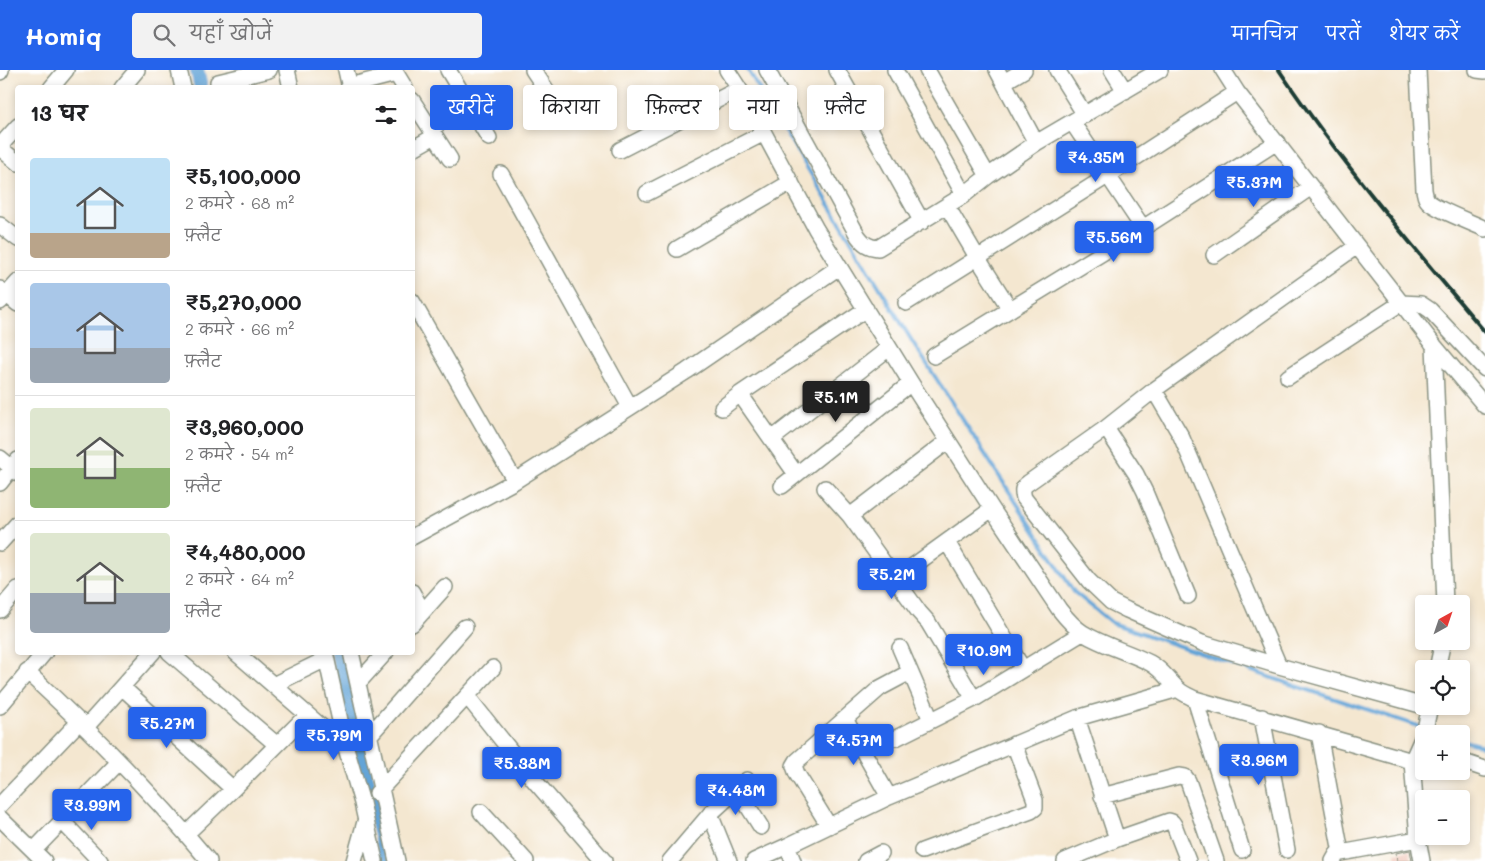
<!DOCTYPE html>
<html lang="hi">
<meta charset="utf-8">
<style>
body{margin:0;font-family:Mali,"Playpen Sans Deva",sans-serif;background:#f2f2f2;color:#202124;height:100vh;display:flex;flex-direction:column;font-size:19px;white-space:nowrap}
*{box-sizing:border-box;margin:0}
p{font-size:16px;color:#757577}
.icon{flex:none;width:28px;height:28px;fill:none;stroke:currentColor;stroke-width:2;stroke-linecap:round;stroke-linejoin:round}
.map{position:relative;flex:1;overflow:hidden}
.sheet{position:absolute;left:15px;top:15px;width:400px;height:570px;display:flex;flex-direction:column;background:#fff;border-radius:5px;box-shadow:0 2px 8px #0003}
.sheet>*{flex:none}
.hud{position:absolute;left:430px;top:15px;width:475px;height:45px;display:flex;gap:10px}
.needle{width:32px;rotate:40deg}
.controls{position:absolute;left:1415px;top:525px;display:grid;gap:10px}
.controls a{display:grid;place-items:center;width:55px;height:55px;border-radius:5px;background:#fff;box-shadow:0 2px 8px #0003;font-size:25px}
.price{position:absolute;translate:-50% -42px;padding:0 11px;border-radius:5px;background:#2563eb;color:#fff;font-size:16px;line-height:32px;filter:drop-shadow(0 1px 2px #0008)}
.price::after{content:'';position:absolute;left:50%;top:30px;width:15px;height:11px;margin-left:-8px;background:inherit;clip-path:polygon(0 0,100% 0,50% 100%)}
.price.current{background:#222;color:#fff}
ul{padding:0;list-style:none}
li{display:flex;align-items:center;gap:15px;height:125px;padding:0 15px}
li+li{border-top:1px solid #e0e0e0}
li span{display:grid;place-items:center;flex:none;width:140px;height:100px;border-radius:5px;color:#555}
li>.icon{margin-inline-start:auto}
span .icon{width:60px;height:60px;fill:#fffc;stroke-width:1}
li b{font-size:21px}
h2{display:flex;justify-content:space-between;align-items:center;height:60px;padding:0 15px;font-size:21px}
.tag{padding:0 18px;border-radius:5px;background:#fff;box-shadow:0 2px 8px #0003;font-size:18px;line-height:45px}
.tag.current{background:#2563eb;color:#fff}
header{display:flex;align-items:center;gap:30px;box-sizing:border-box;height:70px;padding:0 25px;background:#2563eb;color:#fff}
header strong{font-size:24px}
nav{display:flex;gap:28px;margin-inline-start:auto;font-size:18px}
.search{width:350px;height:45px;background:#f2f2f2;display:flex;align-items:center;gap:12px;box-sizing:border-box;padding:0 18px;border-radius:5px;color:#757577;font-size:19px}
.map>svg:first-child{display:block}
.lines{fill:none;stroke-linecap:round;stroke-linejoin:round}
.stream{stroke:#64a4d7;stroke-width:4}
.canal{stroke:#64a4d7;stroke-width:14}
.building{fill:#eab09d}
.minor-casing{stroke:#8a9282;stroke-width:18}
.minor{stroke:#fff;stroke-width:15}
.rail{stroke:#1f3d34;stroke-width:4}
</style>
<header>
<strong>Homiq</strong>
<div class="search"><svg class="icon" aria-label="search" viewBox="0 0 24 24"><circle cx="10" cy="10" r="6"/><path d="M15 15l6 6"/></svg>यहाँ खोजें</div>
<nav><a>मानचित्र</a><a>परतें</a><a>शेयर करें</a></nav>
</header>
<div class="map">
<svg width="1485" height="791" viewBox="0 0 1485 791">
<rect width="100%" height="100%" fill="#fff"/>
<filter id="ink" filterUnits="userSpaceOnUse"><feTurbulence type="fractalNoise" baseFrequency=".02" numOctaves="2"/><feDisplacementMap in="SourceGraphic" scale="10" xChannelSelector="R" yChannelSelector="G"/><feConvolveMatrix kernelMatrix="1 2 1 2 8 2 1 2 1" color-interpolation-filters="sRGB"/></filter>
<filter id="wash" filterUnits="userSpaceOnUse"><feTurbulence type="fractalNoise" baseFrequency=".0096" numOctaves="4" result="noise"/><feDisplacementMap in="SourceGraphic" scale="20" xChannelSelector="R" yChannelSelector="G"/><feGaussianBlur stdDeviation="1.12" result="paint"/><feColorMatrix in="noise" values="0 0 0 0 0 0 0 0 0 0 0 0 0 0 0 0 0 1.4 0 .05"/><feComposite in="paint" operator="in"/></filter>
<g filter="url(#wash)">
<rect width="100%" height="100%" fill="#f4e7d0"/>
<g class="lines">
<path class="stream" d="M 748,0 L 912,271 L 1074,522 L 1112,553 L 1296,616 L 1421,657
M 1428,659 L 1443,664
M 1461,670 L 1485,677"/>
<path class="canal" d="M 197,0 L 201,18
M 337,582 L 387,791"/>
</g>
<g id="blocks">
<path class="building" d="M 1410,780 L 1412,791 L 1397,791 L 1396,783 Z"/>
</g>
</g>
<g filter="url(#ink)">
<use href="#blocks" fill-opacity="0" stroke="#8a9282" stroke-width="1"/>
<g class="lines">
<defs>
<path id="minor" d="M 179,0 L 183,18
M 287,0 L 291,18
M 346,0 L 350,18
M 394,0 L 405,18
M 448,0 L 489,68
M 533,0 L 551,27
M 727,0 L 745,28 L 816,159 L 911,313 L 992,439 L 1059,539 C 1066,548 1074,557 1083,563 C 1104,576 1129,582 1150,593 C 1163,600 1168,610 1178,619 C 1183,624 1189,626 1195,629 L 1412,691
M 767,0 L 858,166 C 864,174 868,177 878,178 L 964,125 L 988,106 L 1036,73 L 1160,0
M 837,0 L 922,152
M 895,0 L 964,125
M 927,0 L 988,106
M 997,0 L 1036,73
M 1057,0 L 1085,45
M 1112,0 L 1125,21
M 1223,0 L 1237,22 L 1434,275 L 1445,534
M 1418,0 L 1424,120 C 1425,124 1425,128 1428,131 C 1435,139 1473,153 1485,159
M 1477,0 L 1485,1
M 0,2 L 1,0
M 218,12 L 269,0
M 1004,12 L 1024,0
M 349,16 L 396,4
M 51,18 L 66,0
M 122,18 L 137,0
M 412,30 L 450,89
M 1072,52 L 1143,158
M 431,59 L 468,33
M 0,76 L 18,56
M 0,78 L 18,93
M 412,79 L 435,66
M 620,80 L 739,19
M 501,104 L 630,337
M 647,123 L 764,63
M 947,136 L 977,187 L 1010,239
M 0,155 L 18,169
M 1357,176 L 1154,320 L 1106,358 L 1028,413 C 1022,417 1022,421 1024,428 L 1089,511 L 1111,532 L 1127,540 L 1202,573 L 1279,596 L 1424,636
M 677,179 L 791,112
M 1214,185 L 1311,117
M 0,219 L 18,234
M 412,231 L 515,411
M 0,232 L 18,212
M 906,233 L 1109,105 L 1237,22
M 1432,273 L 1485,336
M 934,286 L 1143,158 L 1277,72
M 1288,307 L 1401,233 L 1421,234 L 1430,240 L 1485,299
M 1154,320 L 1181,366 L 1279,596
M 740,324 L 796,404
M 722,338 L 740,324 L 866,239
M 1106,358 L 1136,404 L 1145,422 L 1188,526
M 772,369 L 889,278
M 0,388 L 18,403
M 0,413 L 18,390
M 782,416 L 911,313
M 825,418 L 850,446 L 919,542 L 928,552 L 974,629
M 850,446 L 948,371
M 412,467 L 515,411 L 687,301 L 839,197
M 947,472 L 1023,599
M 0,473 L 18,453
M 895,509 L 992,439
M 412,522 L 423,542
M 0,540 L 18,519
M 412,554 L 445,517
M 900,578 L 931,650
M 169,582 L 277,675
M 235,582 L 346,678
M 325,582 L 346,678 L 362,733 L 375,791
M 351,582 L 397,791
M 1437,599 L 1443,571
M 27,602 C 91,661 153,724 209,791
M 358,613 L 386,582
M 273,615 L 326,589
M 122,617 L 233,719
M 467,626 L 533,709 L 604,791
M 1195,629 L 1242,780
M 0,636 L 45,582
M 1262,647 L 1287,780
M 1077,648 L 1117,769
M 845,649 L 889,727
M 86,657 L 153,582
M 1319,663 L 1341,783
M 1424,664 L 1430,636
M 369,666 L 465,557
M 896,668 L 974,629 L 1082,563
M 1461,691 L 1485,699
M 737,719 L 761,757
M 377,723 L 493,598
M 1102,726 L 1179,706 L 1185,707 L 1188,711 L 1216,791
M 0,735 L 80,651
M 481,742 L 526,791
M 710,744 L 729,791
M 0,748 L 44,791
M 62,751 L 100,791
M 829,756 L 797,704 L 794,696 L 797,691 L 880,618 L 910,602
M 186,764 L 233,719 L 307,645
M 34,780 L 119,692
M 922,781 L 1031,741 L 1035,738 L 1035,730 L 1014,674
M 354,791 L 365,752
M 670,791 L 710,744 L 747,710
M 754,791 L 787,776
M 793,791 L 787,776 L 889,727 L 1077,648 L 1178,619
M 866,791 L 881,783
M 1065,791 L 1117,769 L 1169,751 L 1172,752 L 1174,755 L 1188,791
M 1333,791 L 1337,784 L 1341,783 L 1418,769
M 1422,791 L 1418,769 L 1412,691 L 1424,664"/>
</defs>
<use href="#minor" class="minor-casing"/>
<use href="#minor" class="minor"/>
<path class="rail" d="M 1279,0 C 1341,92 1413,177 1485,262"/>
</g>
</g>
</svg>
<div class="controls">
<a><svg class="needle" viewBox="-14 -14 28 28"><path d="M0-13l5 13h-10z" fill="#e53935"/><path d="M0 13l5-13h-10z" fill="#757577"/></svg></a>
<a><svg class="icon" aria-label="locate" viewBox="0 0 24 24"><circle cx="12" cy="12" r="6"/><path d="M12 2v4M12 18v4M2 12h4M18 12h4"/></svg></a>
<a>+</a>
<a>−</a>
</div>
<b class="price" style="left:1096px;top:113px">₹4.35M</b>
<b class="price" style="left:1254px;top:138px">₹5.37M</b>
<b class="price" style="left:1114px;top:193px">₹5.56M</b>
<b class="price current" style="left:836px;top:353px">₹5.1M</b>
<b class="price" style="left:892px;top:530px">₹5.2M</b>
<b class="price" style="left:984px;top:606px">₹10.9M</b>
<b class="price" style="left:167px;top:679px">₹5.27M</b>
<b class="price" style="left:334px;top:691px">₹5.79M</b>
<b class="price" style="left:854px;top:696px">₹4.57M</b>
<b class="price" style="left:1259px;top:716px">₹3.96M</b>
<b class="price" style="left:522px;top:719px">₹5.38M</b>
<b class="price" style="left:736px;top:746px">₹4.48M</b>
<b class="price" style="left:92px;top:761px">₹3.99M</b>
<div class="hud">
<a class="tag current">खरीदें</a>
<a class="tag">किराया</a>
<a class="tag">फ़िल्टर</a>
<a class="tag">नया</a>
<a class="tag">फ़्लैट</a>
</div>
<section class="sheet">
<h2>13 घर<svg class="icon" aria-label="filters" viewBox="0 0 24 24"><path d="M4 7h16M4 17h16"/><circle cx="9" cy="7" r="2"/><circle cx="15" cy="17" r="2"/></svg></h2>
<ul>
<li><span style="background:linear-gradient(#bfe0f5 75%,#b9a48a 0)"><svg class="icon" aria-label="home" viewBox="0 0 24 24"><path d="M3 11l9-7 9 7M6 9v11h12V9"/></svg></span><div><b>₹5,100,000</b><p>2 कमरे · 68 m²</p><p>फ़्लैट</p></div></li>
<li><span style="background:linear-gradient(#a9c7e8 65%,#9aa5b1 0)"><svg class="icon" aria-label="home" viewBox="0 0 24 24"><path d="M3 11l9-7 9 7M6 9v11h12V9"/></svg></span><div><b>₹5,270,000</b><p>2 कमरे · 66 m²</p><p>फ़्लैट</p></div></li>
<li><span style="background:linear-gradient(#dfe7d0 60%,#8fb573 0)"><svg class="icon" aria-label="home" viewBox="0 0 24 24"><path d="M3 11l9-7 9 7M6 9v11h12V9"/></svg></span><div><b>₹3,960,000</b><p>2 कमरे · 54 m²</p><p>फ़्लैट</p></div></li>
<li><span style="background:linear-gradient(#dfe7d0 60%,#9aa5b1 0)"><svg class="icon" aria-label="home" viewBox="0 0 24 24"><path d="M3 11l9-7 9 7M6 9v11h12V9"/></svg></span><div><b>₹4,480,000</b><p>2 कमरे · 64 m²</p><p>फ़्लैट</p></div></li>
</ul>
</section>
</div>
